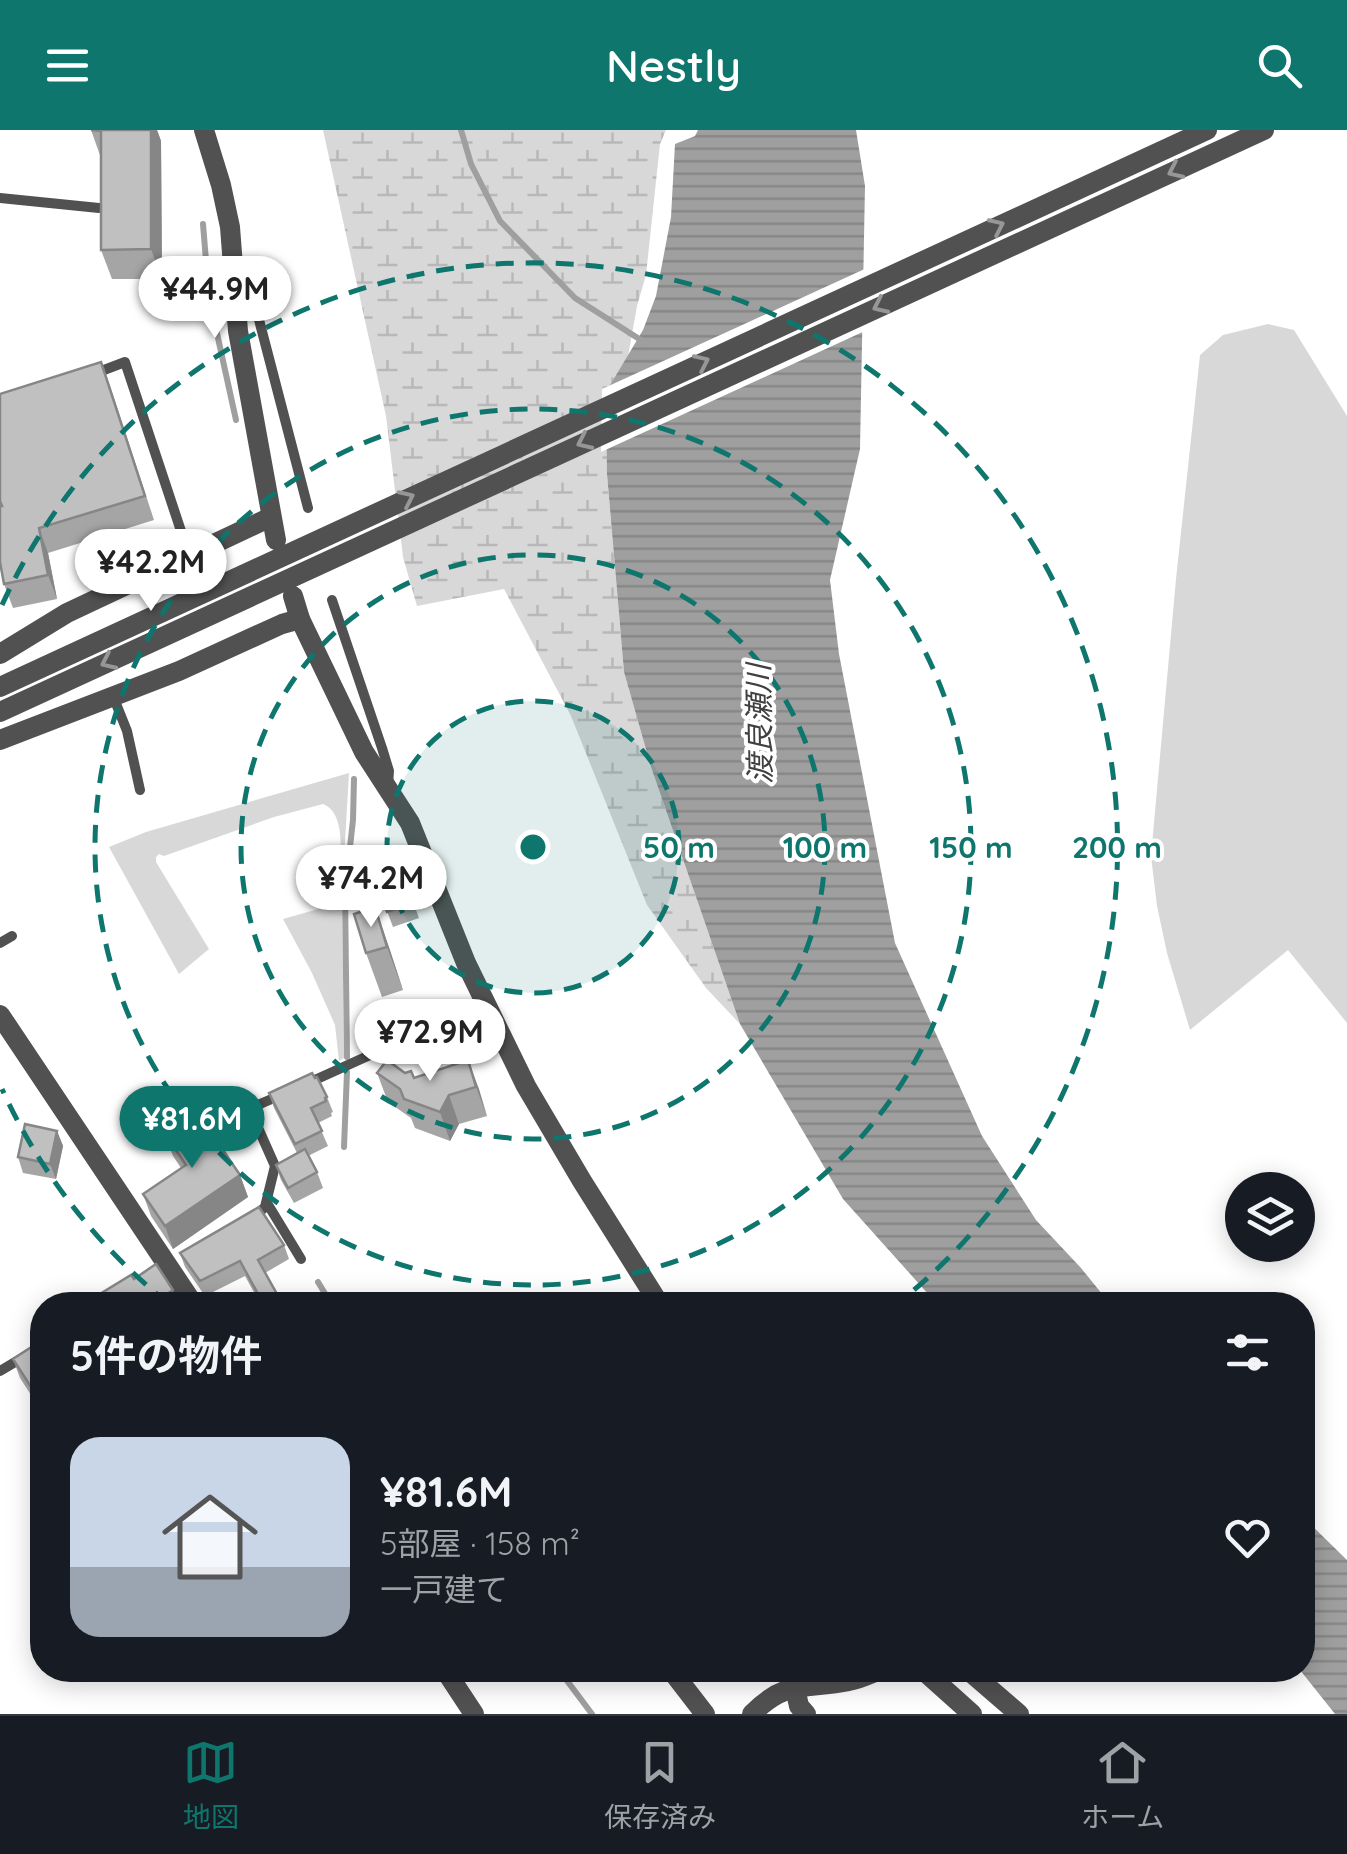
<!DOCTYPE html>
<html lang="ja">
<meta charset="utf-8">
<style>
body{margin:0;font-family:Quicksand,"Noto Sans JP",sans-serif;background:#20242c;color:#f1f3f6;height:100vh;display:flex;flex-direction:column;font-size:38px;white-space:nowrap}
*{box-sizing:border-box;margin:0}
p{font-size:32px;color:#9ea1a6}
.icon{flex:none;width:55px;height:55px;fill:none;stroke:currentColor;stroke-width:2;stroke-linecap:round;stroke-linejoin:round}
.map{position:relative;flex:1;overflow:hidden}
.side{position:absolute;left:30px;top:1162px;width:1285px;height:390px;display:flex;flex-direction:column;background:#171b24;border-radius:40px;box-shadow:0 5px 25px #0003}
.side>*{flex:none}
.controls{position:absolute;left:1225px;top:1042px;display:grid;gap:20px}
.controls a{display:grid;place-items:center;width:90px;height:90px;border-radius:50%;background:#171b24;box-shadow:0 5px 25px #0003;font-size:50px}
.price{position:absolute;translate:-50% -85px;padding:0 22px;border-radius:35px;background:#fff;color:#222;font-size:32px;line-height:65px;filter:drop-shadow(0 2px 5px #0008)}
.price::after{content:'';position:absolute;left:50%;top:60px;width:30px;height:22px;margin-left:-15px;background:inherit;clip-path:polygon(0 0,100% 0,50% 100%)}
.price.active{background:#0f766e;color:#fff}
ul{padding:0;list-style:none}
li{display:flex;align-items:center;gap:30px;height:250px;padding:0 40px}
li+li{border-top:2px solid #363941}
li span{display:grid;place-items:center;flex:none;width:280px;height:200px;border-radius:30px;color:#555}
li>.icon{margin-inline-start:auto}
span .icon{width:120px;height:120px;fill:#fffc;stroke-width:1}
li b{font-size:42px}
h2{display:flex;justify-content:space-between;align-items:center;height:120px;padding:0 40px;font-size:42px}
header{display:flex;justify-content:space-between;align-items:center;height:130px;padding:0 40px;background:#0f766e;color:#fff;font-size:45px;font-weight:600}
.tab-bar{display:flex;justify-content:space-around;align-items:center;height:140px;border-top:2px solid #363941;background:#171b24;font-size:28px;color:#9ea1a6}
.tab-bar a{display:grid;justify-items:center;gap:5px}
.tab-bar .active{color:#0f766e}
.map>svg:first-child{display:block}
.green{fill:#d8d8d8}
.wetland{fill:url(#wetland-marsh)}
.water{fill:url(#water-rules)}
.pier{fill:#fff}
.lines{fill:none;stroke-linecap:round;stroke-linejoin:round}
.stream{stroke:#9f9f9f;stroke-width:6}
.service{stroke:#515151;stroke-width:10}
.minor{stroke:#515151;stroke-width:20}
.tertiary{stroke:#515151;stroke-width:20}
.wall{fill:#a5a5a5}
.shaded-wall{fill:#868686}
.building{fill:#c0c0c0;stroke:#868686;stroke-width:2.5}
.oneway{stroke:#979797}
.ring{fill:none;stroke:#0f766e;stroke-width:5;stroke-dasharray:18 12}
.labels{text-anchor:middle;stroke-width:8;stroke-linejoin:round;paint-order:stroke}
.water-label{font-size:30px;font-style:italic;fill:#404040;stroke:#fff}
.centre{fill:#0f766e;stroke:#fff;stroke-width:5}
.ring-label{font-size:30px;text-anchor:middle;font-weight:bold;fill:#0f766e;stroke:#fff;stroke-width:8;stroke-linejoin:round;paint-order:stroke}
</style>
<header><svg class="icon" aria-label="menu" viewBox="0 0 24 24"><path d="M4 6h16M4 12h16M4 18h16"/></svg>Nestly<svg class="icon" aria-label="search" viewBox="0 0 24 24"><circle cx="10" cy="10" r="6"/><path d="M15 15l6 6"/></svg></header>
<div class="map">
<svg width="1347" height="1584" viewBox="0 0 1347 1584">
<defs>
<pattern id="wetland-marsh" width="20" height="14" patternUnits="userSpaceOnUse" patternTransform="scale(2.5)"><rect width="20" height="14" fill="#d8d8d8"/><path d="M1 5h8M5 5V1M11 12h8M15 12V8" fill="none" stroke="#b8b8b8"/></pattern>
<pattern id="water-rules" width="6" height="5" patternUnits="userSpaceOnUse" patternTransform="scale(2.5)"><rect width="6" height="5" fill="#9f9f9f"/><path d="M0 2.5h6" fill="none" stroke="#878787"/></pattern>
</defs>
<rect width="100%" height="100%" fill="#fff"/>
<path class="green" d="M 1268,194 L 1294,200 L 1347,286 L 1347,893 L 1288,820 L 1190,900 L 1167,823 L 1157,776 L 1151,726 L 1176,449 L 1200,225 L 1223,205 Z
M 349,643 L 342,763 L 344,928 L 339,931 L 335,895 L 312,843 L 283,789 L 336,774 C 337,749 352,685 323,674 L 274,687 L 164,726 L 159,724 L 156,727 L 156,732 L 209,819 L 179,844 L 109,717 L 146,702 Z"/>
<path class="wetland" d="M 323,0 L 666,0 L 660,14 L 646,145 L 637,176 L 607,344 L 624,542 L 651,637 L 740,894 L 706,858 L 647,775 L 571,586 L 504,459 L 417,476 L 403,427 L 386,286 Z"/>
<path class="water" d="M 698,0 L 856,0 L 865,56 L 860,319 L 830,450 L 839,524 L 895,813 L 982,1006 L 1036,1090 L 1081,1138 L 1111,1175 L 938,1175 L 843,1069 L 740,894 L 651,637 L 624,542 L 607,344 L 606,262 L 643,200 L 656,166 L 671,87 L 675,14 L 695,6 Z
M 1303,1387 L 1347,1430 L 1347,1584 L 1335,1584 L 1300,1540 L 1302,1540 Z"/>
<path class="pier" d="M 869,137 L 867,200 L 601,322 L 602,259 Z"/>
<g class="lines">
<path class="stream" d="M 461,0 L 471,34 L 500,91 L 575,168 L 644,212
M 203,94 L 209,167 L 236,290
M 347,927 L 345,762 L 353,690 L 354,649
M 344,1017 L 347,942
M 318,1152 L 332,1175
M 559,1540 L 592,1584"/>
<path class="service" d="M 0,68 L 99,78
M 238,133 L 251,159 L 308,378
M 96,243 L 125,232 L 181,401
M 332,470 L 382,618 L 389,641 L 388,655
M 113,566 L 127,601 L 140,660
M 0,813 L 12,806
M 306,954 L 370,925
M 267,1073 L 301,1129
M 254,1087 L 265,1077 L 275,1036 L 251,982 L 253,977 L 281,965
M 0,1241 L 42,1216"/>
<path class="minor" d="M 0,524 L 67,483 L 271,387
M 0,610 L 179,541 L 282,494 L 300,489
M 0,885 L 194,1175
M 445,1540 L 474,1584
M 671,1540 L 705,1584
M 923,1540 L 972,1584
M 795,1558 L 799,1576 L 806,1584
M 752,1584 C 787,1548 807,1560 849,1551 C 860,1549 870,1544 880,1540"/>
<path class="tertiary" d="M 204,0 L 221,55 L 230,97 L 238,201 L 276,410
M 293,466 L 300,489 L 364,622 L 410,693 L 466,833 L 526,956 L 582,1051 L 660,1175
M 0,557 L 1207,0
M 0,582 L 1264,0
M 968,1540 L 1019,1584"/>
</g>
<path class="wall" d="M 91,0 L 157,0 L 161,11 L 162,149 L 112,149 L 101,120 L 101,28 Z
M 110,256 L 154,390 L 48,423 L 57,469 L 13,478 L 4,454 L 1,264 Z
M 397,729 L 419,788 L 393,797 L 375,749 L 380,748 Z
M 375,777 L 403,860 L 382,867 L 366,823 Z
M 468,930 L 487,986 L 459,994 L 450,1011 L 415,998 L 411,988 L 388,972 L 377,943 L 405,943 L 414,948 Z
M 269,963 L 327,967 L 333,982 L 331,983 L 332,986 L 318,993 L 328,1016 L 308,1026 L 317,1042 L 323,1058 L 294,1073 L 281,1050 L 276,1035 L 297,1023 L 274,978 Z
M 57,1001 L 63,1016 L 56,1049 L 23,1043 L 18,1027 Z
M 165,1004 L 240,1045 L 248,1067 L 173,1119 L 151,1086 L 143,1064 L 181,1038 L 173,1026 Z
M 284,1115 L 289,1129 L 265,1143 L 282,1173 L 293,1175 L 261,1175 L 245,1146 L 205,1166 L 185,1137 L 180,1123 Z
M 42,1210 L 42,1282 L 20,1248 L 13,1229 Z"/>
<path class="shaded-wall" d="M 151,0 L 157,0 L 161,11 L 162,149 L 151,119 Z
M 39,398 L 48,423 L 57,469 L 48,445 Z
M 375,777 L 390,820 L 403,860 L 387,817 Z
M 468,930 L 479,959 L 487,986 L 476,957 Z
M 449,965 L 459,994 L 450,1011 L 440,982 Z
M 57,1001 L 63,1016 L 56,1049 L 50,1034 Z
M 240,1045 L 248,1067 L 173,1119 L 165,1096 Z
M 173,1160 L 179,1175 L 151,1175 Z"/>
<path class="building" d="M 91,0 L 151,0 L 151,119 L 101,120 L 101,1 Z
M 101,232 L 145,366 L 39,398 L 48,445 L 4,454 L 0,432 L 0,376 L 2,376 L 0,371 L 0,263 L 0,264 Z
M 397,729 L 413,773 L 387,782 L 375,749 L 380,748 L 376,737 Z
M 375,777 L 387,817 L 366,823 L 354,784 Z
M 387,930 L 405,943 L 411,941 L 414,948 L 468,930 L 476,957 L 449,965 L 440,982 L 404,969 L 400,959 L 377,943 Z
M 312,943 L 315,948 L 317,947 L 327,967 L 325,968 L 326,971 L 311,978 L 322,1001 L 295,1014 L 269,963 Z
M 197,982 L 240,1045 L 165,1096 L 143,1064 L 186,1035 L 165,1004 Z
M 25,994 L 57,1001 L 50,1034 L 18,1027 Z
M 305,1019 L 317,1042 L 288,1058 L 276,1035 Z
M 259,1077 L 284,1115 L 258,1130 L 282,1173 L 289,1168 L 293,1175 L 264,1175 L 240,1131 L 200,1151 L 180,1123 Z
M 156,1134 L 173,1160 L 151,1175 L 82,1175 L 131,1145 L 134,1149 Z
M 42,1210 L 42,1274 L 13,1229 Z"/>
<defs><path id="oneway-chevron" d="M-2-3.5L2.5 0L-2 3.5" fill="none" stroke-width="1.6" stroke-linecap="round" stroke-linejoin="round" transform="scale(2.5)"/></defs>
<g class="oneway">
<use href="#oneway-chevron" transform="translate(1175 41) rotate(155)"/>
<use href="#oneway-chevron" transform="translate(997 96) rotate(-25)"/>
<use href="#oneway-chevron" transform="translate(880 176) rotate(155)"/>
<use href="#oneway-chevron" transform="translate(702 232) rotate(-25)"/>
<use href="#oneway-chevron" transform="translate(584 312) rotate(155)"/>
<use href="#oneway-chevron" transform="translate(407 368) rotate(-25)"/>
<use href="#oneway-chevron" transform="translate(108 532) rotate(155)"/>
</g>
<circle cx="533" cy="717" r="146" fill="#0f766e" fill-opacity=".12"/>
<g class="ring">
<circle cx="533" cy="717" r="146"/>
<circle cx="533" cy="717" r="292"/>
<circle cx="533" cy="717" r="438"/>
<path d="M169 1174A584 584 0 0 1 2 959M2 475A584 584 0 1 1 897 1174"/>
</g>
<g class="labels">
<g class="water-label">
<text transform="translate(760 594) rotate(-91)" y="10">渡良瀬川</text>
</g>
</g>
<circle cx="533" cy="717" r="15" class="centre"/>
<g class="ring-label">
<text x="679" y="728">50 m</text>
<text x="825" y="728">100 m</text>
<text x="971" y="728">150 m</text>
<text x="1117" y="728">200 m</text>
</g>
</svg>
<div class="controls">
<a><svg class="icon" aria-label="layers" viewBox="0 0 24 24"><path d="M12 4l9 5-9 5-9-5zM3 14l9 5 9-5"/></svg></a>
</div>
<b class="price" style="left:215px;top:211px">¥44.9M</b>
<b class="price" style="left:151px;top:484px">¥42.2M</b>
<b class="price" style="left:371px;top:800px">¥74.2M</b>
<b class="price" style="left:430px;top:954px">¥72.9M</b>
<b class="price active" style="left:192px;top:1041px">¥81.6M</b>
<section class="side">
<h2>5件の物件<svg class="icon" aria-label="filters" viewBox="0 0 24 24"><path d="M4 7h16M4 17h16"/><circle cx="9" cy="7" r="2"/><circle cx="15" cy="17" r="2"/></svg></h2>
<ul>
<li><span style="background:linear-gradient(#c9d6e8 65%,#9aa5b1 0)"><svg class="icon" aria-label="home" viewBox="0 0 24 24"><path d="M3 11l9-7 9 7M6 9v11h12V9"/></svg></span><div><b>¥81.6M</b><p>5部屋 · 158 m²</p><p>一戸建て</p></div><svg class="icon" aria-label="heart" viewBox="0 0 24 24"><path d="M12 20l-8-8c-3-5 5-10 8-4 3-6 11-1 8 4z"/></svg></li>
</ul>
</section>
</div>
<nav class="tab-bar">
<a class="active"><svg class="icon" aria-label="map" viewBox="0 0 24 24"><path d="M3 6l6-2 6 2 6-2v14l-6 2-6-2-6 2zM9 4v14M15 6v14"/></svg>地図</a>
<a><svg class="icon" aria-label="saved" viewBox="0 0 24 24"><path d="M7 4h10v16l-5-4-5 4z"/></svg>保存済み</a>
<a><svg class="icon" aria-label="home" viewBox="0 0 24 24"><path d="M3 11l9-7 9 7M6 9v11h12V9"/></svg>ホーム</a>
</nav>
